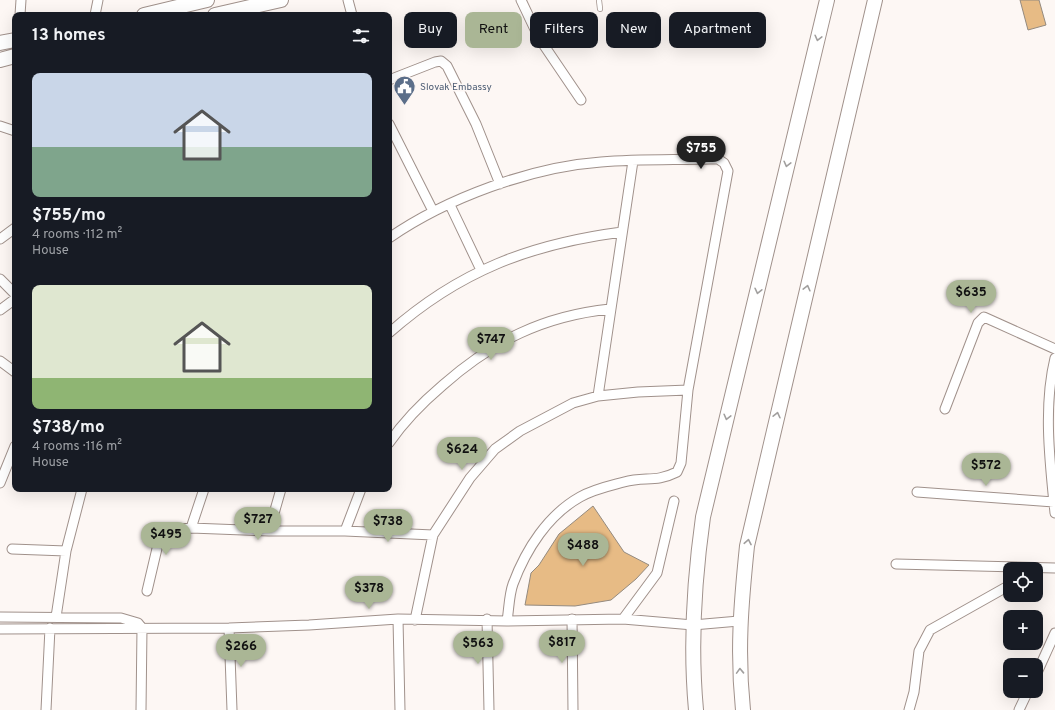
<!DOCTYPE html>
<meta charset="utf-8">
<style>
body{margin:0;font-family:Overpass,sans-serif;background:#242831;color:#f1f3f6;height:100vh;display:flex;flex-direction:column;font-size:15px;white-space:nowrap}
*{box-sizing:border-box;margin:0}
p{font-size:13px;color:#9ea1a6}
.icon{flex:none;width:22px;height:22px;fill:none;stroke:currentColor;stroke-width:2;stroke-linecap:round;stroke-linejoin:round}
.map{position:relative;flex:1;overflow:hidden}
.details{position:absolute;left:12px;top:12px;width:380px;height:480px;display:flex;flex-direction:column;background:#171b24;border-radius:8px;box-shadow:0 4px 16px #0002}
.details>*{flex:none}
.guide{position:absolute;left:404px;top:12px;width:380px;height:36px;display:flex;gap:8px}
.tools{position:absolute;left:1003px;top:562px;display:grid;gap:8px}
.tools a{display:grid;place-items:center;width:40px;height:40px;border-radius:8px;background:#171b24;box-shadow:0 4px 16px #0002;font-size:20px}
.price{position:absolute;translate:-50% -34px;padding:0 9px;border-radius:14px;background:#aab695;color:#111;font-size:13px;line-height:26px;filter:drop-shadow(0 1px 2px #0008)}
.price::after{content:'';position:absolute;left:50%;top:24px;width:12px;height:9px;margin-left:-6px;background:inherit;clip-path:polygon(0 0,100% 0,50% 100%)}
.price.active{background:#222;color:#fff}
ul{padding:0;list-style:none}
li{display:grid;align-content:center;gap:8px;height:212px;padding:0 20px}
li span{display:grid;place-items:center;height:124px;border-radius:8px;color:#555}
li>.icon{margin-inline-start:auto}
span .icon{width:72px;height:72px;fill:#fffc;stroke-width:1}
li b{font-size:17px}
h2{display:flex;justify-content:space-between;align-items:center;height:48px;padding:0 20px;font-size:17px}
.tag{padding:0 14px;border-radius:8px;background:#171b24;box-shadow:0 4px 16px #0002;font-size:14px;line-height:36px}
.tag.active{background:#aab695;color:#111}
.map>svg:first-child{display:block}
.building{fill:#e7bb85;stroke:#948a7f}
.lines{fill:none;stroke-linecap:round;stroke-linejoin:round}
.lane-casing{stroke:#a0918b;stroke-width:6}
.street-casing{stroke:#a0918b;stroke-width:11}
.primary-casing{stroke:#a0918b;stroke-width:16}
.lane{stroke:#fff;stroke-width:4.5}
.street{stroke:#fff;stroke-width:9}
.primary{stroke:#fff;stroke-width:14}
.oneway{stroke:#a19f9e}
.labels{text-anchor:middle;stroke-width:3;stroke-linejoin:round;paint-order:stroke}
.service-label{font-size:10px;fill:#4e5e75;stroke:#fdf7f4;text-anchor:start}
</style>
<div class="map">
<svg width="1055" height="710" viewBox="0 0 1055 710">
<rect width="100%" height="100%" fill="#fdf7f4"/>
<path class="building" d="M 1020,0 L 1039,0 L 1046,25 L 1028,30 Z
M 593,506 L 624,552 L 649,565 L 636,579 L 611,600 L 575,606 L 525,605 L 531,573 L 539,565 L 559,534 Z"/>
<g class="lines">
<defs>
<path id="lane" d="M 599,0 L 600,9"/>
<path id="street" d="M 348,0 L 352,15
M 521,0 L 539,38 L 581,100
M 20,15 L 21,0
M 95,15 L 98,0
M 389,80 L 435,62 L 441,61 L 447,66 L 476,124 L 500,184
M 389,124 L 433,211
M 0,126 L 15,131
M 633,161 L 598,396 L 638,392 L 688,390
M 450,205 L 481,270
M 389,238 C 447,198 531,167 601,162 C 637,159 674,160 710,159 L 718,159 L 724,163 L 728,171 L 688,390 L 681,463 L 677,472 C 655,483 645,476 624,482 C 609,486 594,489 580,497 C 548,515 526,549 513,584 C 509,595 509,609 507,621
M 0,239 L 15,228
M 0,279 L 15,294
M 0,310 L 15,299
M 389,333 C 459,271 530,244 622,232
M 1055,358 C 1043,407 1050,463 1055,513
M 0,361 L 15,372
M 945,409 L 978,323 L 984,317 L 1055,349
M 389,443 C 404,421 423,402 443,385 C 493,341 543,316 610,309
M 0,483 L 15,446
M 917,492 L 1054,502
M 191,528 L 204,489
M 269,531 L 345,531 L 361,489
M 345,531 L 433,535
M 12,549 L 66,551
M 896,564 L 1055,568
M 147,591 L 159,540 L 164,533 L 171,530 L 191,528 L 269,531 L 281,489
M 0,617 L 121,618 L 138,623 L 142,628 L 141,710
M 56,617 L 66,551 L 82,489
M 398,619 L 400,710
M 487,619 L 489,710
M 572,619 L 573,710
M 623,619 L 657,573 L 674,501
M 415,620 L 433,535 L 470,478 L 495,449 L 520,431 L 573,403 L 598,396
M 229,628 L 232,710
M 0,629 L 229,628 L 309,625 L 398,619 L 507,621 L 623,619 L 693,625 L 739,621
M 1036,675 L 1055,633
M 46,710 L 50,628
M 909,710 L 914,692 L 919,651 L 930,630 L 1010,585
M 1019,710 L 1028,691"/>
<path id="primary" d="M 144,15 L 207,0
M 215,15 L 281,0
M 0,43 L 15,40
M 0,60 L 15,56
M 696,710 C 690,645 694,581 703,517 L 827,0
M 743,710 C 737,652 741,604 747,546 L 875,0"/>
</defs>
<use href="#lane" class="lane-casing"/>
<use href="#street" class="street-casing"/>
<use href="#primary" class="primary-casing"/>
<use href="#lane" class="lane"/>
<use href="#street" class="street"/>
<use href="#primary" class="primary"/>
</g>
<defs><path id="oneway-chevron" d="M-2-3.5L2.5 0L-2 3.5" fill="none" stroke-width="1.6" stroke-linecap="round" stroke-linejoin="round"/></defs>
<g class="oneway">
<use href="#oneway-chevron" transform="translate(818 38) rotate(104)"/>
<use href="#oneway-chevron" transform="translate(787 164) rotate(104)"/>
<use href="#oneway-chevron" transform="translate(807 288) rotate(-76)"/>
<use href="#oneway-chevron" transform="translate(758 291) rotate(103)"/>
<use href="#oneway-chevron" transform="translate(777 415) rotate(-77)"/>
<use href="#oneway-chevron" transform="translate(727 417) rotate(104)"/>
<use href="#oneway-chevron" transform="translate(748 542) rotate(-79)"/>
<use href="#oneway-chevron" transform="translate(740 671) rotate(-92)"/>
</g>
<defs>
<symbol id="civic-pin" viewBox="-11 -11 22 30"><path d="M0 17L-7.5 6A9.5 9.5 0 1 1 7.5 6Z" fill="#5c6f8a" stroke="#fdf7f4"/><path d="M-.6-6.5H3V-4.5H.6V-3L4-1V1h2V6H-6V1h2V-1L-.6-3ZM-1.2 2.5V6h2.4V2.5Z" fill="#fff"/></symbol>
</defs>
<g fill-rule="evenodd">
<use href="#civic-pin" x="392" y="74" width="25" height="34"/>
</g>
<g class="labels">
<g class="service-label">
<text x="420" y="90">Slovak Embassy</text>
</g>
</g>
</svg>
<div class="tools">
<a><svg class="icon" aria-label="locate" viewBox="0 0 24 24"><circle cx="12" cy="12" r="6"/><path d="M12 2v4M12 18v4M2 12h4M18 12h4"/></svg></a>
<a>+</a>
<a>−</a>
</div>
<b class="price active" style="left:701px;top:170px">$755</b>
<b class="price" style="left:971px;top:314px">$635</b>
<b class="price" style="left:491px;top:361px">$747</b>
<b class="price" style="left:462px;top:471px">$624</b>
<b class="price" style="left:986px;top:487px">$572</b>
<b class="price" style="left:258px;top:541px">$727</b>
<b class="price" style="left:388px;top:543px">$738</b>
<b class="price" style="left:166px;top:556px">$495</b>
<b class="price" style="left:583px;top:567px">$488</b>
<b class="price" style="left:369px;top:610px">$378</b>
<b class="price" style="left:562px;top:664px">$817</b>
<b class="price" style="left:478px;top:665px">$563</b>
<b class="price" style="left:241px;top:668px">$266</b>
<div class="guide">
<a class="tag">Buy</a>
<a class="tag active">Rent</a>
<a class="tag">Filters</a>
<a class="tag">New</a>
<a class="tag">Apartment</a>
</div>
<section class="details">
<h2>13 homes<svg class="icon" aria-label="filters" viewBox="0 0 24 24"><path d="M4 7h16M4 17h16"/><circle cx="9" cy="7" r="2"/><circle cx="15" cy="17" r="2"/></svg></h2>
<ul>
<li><span style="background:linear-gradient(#c9d6e8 60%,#7fa58c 0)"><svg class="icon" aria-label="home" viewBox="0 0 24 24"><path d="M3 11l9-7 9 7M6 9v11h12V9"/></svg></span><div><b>$755/mo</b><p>4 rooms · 112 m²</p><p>House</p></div></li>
<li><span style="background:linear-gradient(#dfe7d0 75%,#8fb573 0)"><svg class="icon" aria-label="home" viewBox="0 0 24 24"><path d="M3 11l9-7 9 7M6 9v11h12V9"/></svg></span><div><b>$738/mo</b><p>4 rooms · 116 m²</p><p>House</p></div></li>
</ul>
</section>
</div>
